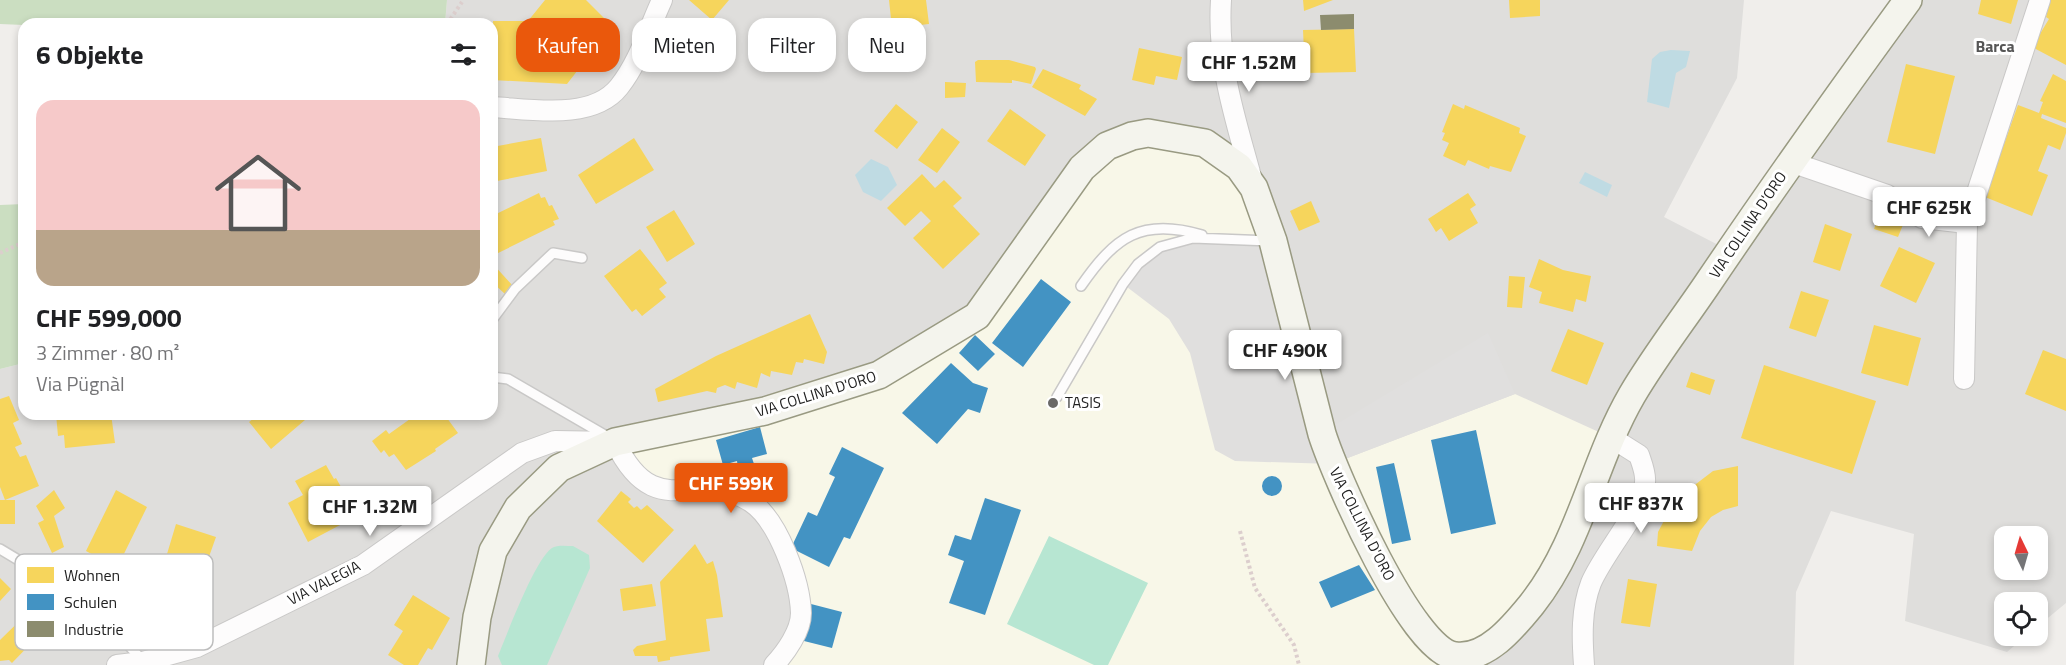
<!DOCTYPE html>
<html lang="de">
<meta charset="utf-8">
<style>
body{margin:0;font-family:"Titillium Web",sans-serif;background:#f2f2f2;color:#202124;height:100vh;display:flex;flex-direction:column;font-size:22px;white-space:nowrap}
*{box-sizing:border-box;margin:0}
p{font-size:20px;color:#757577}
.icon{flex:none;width:33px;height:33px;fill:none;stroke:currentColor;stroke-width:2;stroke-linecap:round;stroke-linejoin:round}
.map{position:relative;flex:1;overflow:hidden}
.sheet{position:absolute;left:18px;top:18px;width:480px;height:402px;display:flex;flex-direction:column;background:#fff;border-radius:18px;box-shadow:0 3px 9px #0003}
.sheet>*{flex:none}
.guide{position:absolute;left:516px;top:18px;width:570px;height:54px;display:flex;gap:12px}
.needle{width:39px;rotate:355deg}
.controls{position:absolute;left:1994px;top:526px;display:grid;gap:12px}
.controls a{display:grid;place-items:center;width:54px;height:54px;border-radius:12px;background:#fff;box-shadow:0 3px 9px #0003;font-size:30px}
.price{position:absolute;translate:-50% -51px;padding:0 14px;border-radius:6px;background:#fff;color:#222;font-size:20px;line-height:39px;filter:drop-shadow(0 2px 3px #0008)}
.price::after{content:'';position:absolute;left:50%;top:36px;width:18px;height:14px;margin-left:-9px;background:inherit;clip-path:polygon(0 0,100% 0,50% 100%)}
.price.active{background:#ea580c;color:#fff}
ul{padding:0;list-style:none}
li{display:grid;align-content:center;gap:12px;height:318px;padding:0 18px}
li+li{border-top:2px solid #e0e0e0}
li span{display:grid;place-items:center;height:186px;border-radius:18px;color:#555}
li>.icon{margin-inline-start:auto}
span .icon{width:108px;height:108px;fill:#fffc;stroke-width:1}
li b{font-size:26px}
h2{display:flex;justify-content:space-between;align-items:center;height:72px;padding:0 18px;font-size:26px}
.pill{padding:0 21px;border-radius:18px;background:#fff;box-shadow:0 3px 9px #0003;font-size:21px;line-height:54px}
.pill.active{background:#ea580c;color:#fff}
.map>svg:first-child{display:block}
.residential{fill:#dfdedc;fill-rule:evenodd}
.education{fill:#f8f7e8}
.forest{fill:#cbdec1}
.pitch{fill:#b7e6d2}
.parking{fill:#e0dfde}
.water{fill:#bfdbe3}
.homes{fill:#f6d55c}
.schools{fill:#4393c3}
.industry{fill:#8c8c6e}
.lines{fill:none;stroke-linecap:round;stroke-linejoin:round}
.lane-casing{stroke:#c9c8c7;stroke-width:12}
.street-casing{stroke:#c9c8c7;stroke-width:22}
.secondary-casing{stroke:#999a82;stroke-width:30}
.path{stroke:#dccecd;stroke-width:4;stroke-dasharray:3 3;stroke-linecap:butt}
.lane{stroke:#fdfcfc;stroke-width:9}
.street{stroke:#fdfcfc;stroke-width:20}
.secondary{stroke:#f4f4ed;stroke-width:27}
.poi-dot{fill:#6a6968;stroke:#fff;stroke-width:2}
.labels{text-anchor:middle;stroke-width:6;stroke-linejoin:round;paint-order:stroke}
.street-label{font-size:15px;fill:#222;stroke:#fff}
.poi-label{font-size:15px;fill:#222;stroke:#fff;text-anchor:start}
.neighbourhood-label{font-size:16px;font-weight:bold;fill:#555;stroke:#fff}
.key{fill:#fff;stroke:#bdbdbd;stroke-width:1.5}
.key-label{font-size:16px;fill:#222}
</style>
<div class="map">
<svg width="2066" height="665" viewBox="0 0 2066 665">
<rect width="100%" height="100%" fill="#f0eeeb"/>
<path class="residential" d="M 447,0 L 1744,0 L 1737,78 L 1664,217 L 1730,251 L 1908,0 L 2066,0 L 2066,603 L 2037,627 L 2037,603 L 2004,603 L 2004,636 L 2026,636 L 2007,652 L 1905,621 L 1914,534 L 1831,511 L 1796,592 L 1794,665 L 0,665 L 0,369 L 24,363 L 24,414 L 492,414 L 492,24 L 445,24 ZM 2004,537 L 2037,537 L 2037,570 L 2004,570 Z"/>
<path class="education" d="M 1132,136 L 1239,167 L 1332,464 L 1515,394 L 1612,438 L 1533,603 L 1452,665 L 774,665 L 801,615 L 793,573 L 751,502 L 660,489 L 615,442 L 879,375 L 977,316 L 1082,168 Z"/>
<path class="forest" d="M 0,0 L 447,0 L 445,24 L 24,25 L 0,24 Z
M 24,204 L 24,363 L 0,369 L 0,205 Z"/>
<path class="pitch" d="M 1049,536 L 1148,583 L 1108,665 L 1094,665 L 1007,624 Z
M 573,546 L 589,555 L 590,568 L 547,665 L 502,665 L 498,656 C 506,637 537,553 554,547 C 559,545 567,546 573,546 Z"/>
<path class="parking" d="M 1193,238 L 1273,241 L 1322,433 L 1488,333 L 1515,394 L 1332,464 L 1235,461 L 1215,450 L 1190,353 L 1169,319 L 1123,284 L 1160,247 Z"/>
<path class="water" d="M 1671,50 L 1690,51 L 1686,67 L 1676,73 L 1669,108 L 1647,102 L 1652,59 L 1660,52 Z
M 871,159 L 888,167 L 897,185 L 881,201 L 863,192 L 855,175 Z
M 1585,172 L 1612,185 L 1607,197 L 1579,183 Z"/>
<path class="homes" d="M 545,0 L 586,0 L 606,20 L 588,57 L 567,84 L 492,80 L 493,21 L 528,21 Z
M 689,0 L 729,0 L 712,20 Z
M 889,0 L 926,0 L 929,24 L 892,28 Z
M 1303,0 L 1333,0 L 1304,11 Z
M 1509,0 L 1540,0 L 1540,16 L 1510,18 Z
M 1981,0 L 2018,0 L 2011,24 L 1978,14 Z
M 2050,0 L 2066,0 L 2066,65 L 2032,47 L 2049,19 L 2046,17 Z
M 1354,29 L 1356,72 L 1305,73 L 1303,30 Z
M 1139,48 L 1182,57 L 1177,80 L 1156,76 L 1154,85 L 1132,80 Z
M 978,60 L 1009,60 L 1035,67 L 1036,69 L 1031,84 L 1012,80 L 1012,83 L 976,82 L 975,62 Z
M 1906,64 L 1955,76 L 1935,154 L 1887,142 Z
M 1043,69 L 1081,85 L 1079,89 L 1097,99 L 1085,116 L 1032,87 Z
M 2053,74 L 2066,81 L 2066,123 L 2042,114 L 2041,118 L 2066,128 L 2066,133 L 2060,150 L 2048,145 L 2038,171 L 2048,175 L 2032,216 L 1985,197 L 2018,105 L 2039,113 L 2043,102 L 2040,101 Z
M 945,82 L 966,83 L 965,97 L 945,98 Z
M 896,104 L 918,122 L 897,149 L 874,131 Z
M 1453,104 L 1464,109 L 1465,105 L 1520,128 L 1519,133 L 1526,136 L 1511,172 L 1490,166 L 1489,169 L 1468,160 L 1465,166 L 1443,156 L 1449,143 L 1442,140 L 1445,133 L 1442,132 Z
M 1010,109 L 1046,135 L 1025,166 L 987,141 Z
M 942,128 L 960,142 L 937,173 L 918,160 Z
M 541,138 L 547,171 L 492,182 L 492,147 Z
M 634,138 L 654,170 L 596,204 L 578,175 Z
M 922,174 L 935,188 L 944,180 L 962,198 L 953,206 L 980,234 L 943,269 L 913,238 L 931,221 L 921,211 L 905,226 L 887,208 Z
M 539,193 L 541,198 L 545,197 L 549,206 L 552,205 L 559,219 L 553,221 L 555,225 L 494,255 L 492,216 Z
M 1468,193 L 1476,205 L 1470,209 L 1478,223 L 1449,241 L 1441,228 L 1436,232 L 1428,219 Z
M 1311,201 L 1320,222 L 1299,231 L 1290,211 Z
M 1883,206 L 1907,215 L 1898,237 L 1874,229 Z
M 674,210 L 695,244 L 667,262 L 646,227 Z
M 1825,224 L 1852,234 L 1840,271 L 1813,262 Z
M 1899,247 L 1935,263 L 1916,303 L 1880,286 Z
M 640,249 L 667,283 L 659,289 L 666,297 L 642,316 L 636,309 L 632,312 L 604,276 Z
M 1539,259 L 1563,270 L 1591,276 L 1586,302 L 1576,299 L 1573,312 L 1539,303 L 1542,292 L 1529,287 Z
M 492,263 L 513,286 L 505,294 L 492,282 Z
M 1509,276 L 1525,277 L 1522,308 L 1507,307 Z
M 1801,291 L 1829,300 L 1816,337 L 1789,328 Z
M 810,314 L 827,352 L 824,364 L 804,359 L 803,363 L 796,362 L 792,375 L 771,371 L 770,377 L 761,373 L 757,388 L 737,382 L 735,389 L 725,385 L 717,388 L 716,393 L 707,391 L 658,402 L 655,389 L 716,356 Z
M 1874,325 L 1921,338 L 1908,386 L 1861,373 Z
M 1568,329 L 1604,343 L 1587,385 L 1551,371 Z
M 2043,350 L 2066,359 L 2066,411 L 2025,394 Z
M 1764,365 L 1876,401 L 1852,474 L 1741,438 Z
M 1691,372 L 1715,380 L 1710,395 L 1686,387 Z
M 9,396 L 19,420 L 13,423 L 22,444 L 15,447 L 20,457 L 26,455 L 39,486 L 5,500 L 0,487 L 0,399 Z
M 56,414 L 111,414 L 115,443 L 65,448 L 64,435 L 58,436 Z
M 259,414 L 312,414 L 271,449 L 249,422 Z
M 417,414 L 444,414 L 458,433 L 435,449 L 436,451 L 406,470 L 394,454 L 389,457 L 384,450 L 381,453 L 372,441 L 386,430 L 389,434 Z
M 326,465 L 334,479 L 336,478 L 357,516 L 308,542 L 288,503 L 303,495 L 295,481 Z
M 1738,466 L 1738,506 L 1723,510 L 1711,517 L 1700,531 L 1692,551 L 1657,546 L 1658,532 L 1675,500 L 1713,471 Z
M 54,490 L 65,508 L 54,516 L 64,547 L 52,553 L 38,523 L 44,520 L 36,506 Z
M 116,490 L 147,507 L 117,568 L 86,551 Z
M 621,491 L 631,499 L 628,502 L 634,508 L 637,506 L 641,510 L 647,505 L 674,530 L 643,563 L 597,521 Z
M 0,500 L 15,500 L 15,524 L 0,524 Z
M 176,524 L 216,537 L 195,596 L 158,584 Z
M 695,544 L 707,564 L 713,561 L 717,575 L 723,617 L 706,619 L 710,651 L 670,657 L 670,660 L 658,662 L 657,656 L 635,656 L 633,650 L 637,646 L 666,640 L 660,582 Z
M 0,578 L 11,589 L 0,601 Z
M 1628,579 L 1657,584 L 1650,627 L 1621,623 Z
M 652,584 L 656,606 L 623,611 L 620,589 Z
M 55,594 L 68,605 L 12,663 L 9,660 L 0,661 L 0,640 L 46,595 L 50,599 Z
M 413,595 L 450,618 L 432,650 L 428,648 L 418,665 L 404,665 L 388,655 L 403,631 L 394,625 Z"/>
<path class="schools" d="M 1041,279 L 1071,302 L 1023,367 L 992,343 Z
M 975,335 L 995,354 L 978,371 L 959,353 Z
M 951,363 L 973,383 L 988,388 L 980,413 L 968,409 L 937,444 L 902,413 Z
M 760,427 L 767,454 L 752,458 L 754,464 L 738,468 L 737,461 L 723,465 L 716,440 Z
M 1476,430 L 1496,524 L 1451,534 L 1431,440 Z
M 842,447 L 884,468 L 850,539 L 844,537 L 829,567 L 791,548 L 808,512 L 817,516 L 835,477 L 829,474 Z
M 1394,463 L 1411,540 L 1392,544 L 1376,467 Z
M1262 486a10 10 0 1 1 20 0a10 10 0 1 1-20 0Z
M 985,498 L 1021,510 L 985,615 L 949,603 L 964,561 L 948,555 L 955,535 L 971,540 Z
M 1359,565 L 1375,590 L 1331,608 L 1319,582 Z
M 811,604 L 842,612 L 832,648 L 800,640 Z"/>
<path class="industry" d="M 1354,14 L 1354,29 L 1321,30 L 1320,15 Z
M 115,414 L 137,414 L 137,416 L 116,419 Z"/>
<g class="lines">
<defs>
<path id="lane" d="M 1081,286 C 1115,237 1141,217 1202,235
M 492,320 L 515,289 L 553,253 L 582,258
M 492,377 L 508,379 L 608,437
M 1057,397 L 1123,284 L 1138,264 L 1160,247 L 1193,238 L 1270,241
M 0,549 L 90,603 L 143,661"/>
<path id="street" d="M 1221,0 C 1217,66 1235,117 1252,180
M 492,107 C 530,109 592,121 619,87 C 639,62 649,28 662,0
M 1791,162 L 1887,195 L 1922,218 L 1967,223 L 1964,379
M 1967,223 L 2040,0
M 117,665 L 143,662 L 197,647 L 363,565 L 522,453 L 555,441 L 615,442 C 656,527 696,466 751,502 C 778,520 800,581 801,613 C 801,631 786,652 774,665
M 1584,665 C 1582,638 1581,609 1591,583 C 1603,554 1644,508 1645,482 C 1646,473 1642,464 1639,455 L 1612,438"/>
<path id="secondary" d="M 471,665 L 477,617 L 493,551 L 518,508 L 559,468 L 615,442 L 765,411 L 879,375 L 977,316 L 1082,168 L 1107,146 L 1132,136 L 1148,133 L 1205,143 L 1239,167 L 1254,188 L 1273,241 L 1322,434 C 1335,475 1412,652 1455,656 C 1487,660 1514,626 1532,604 C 1581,542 1593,462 1632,395 C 1655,356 1683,320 1708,283 C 1773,187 1840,93 1908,0"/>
</defs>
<use href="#lane" class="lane-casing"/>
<use href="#street" class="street-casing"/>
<use href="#secondary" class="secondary-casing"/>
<path class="path" d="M 447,24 L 462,2
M 0,253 L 24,242
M 1240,531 L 1255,588 L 1294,645 L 1299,665"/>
<use href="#lane" class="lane"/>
<use href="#street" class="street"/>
<use href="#secondary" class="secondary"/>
</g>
<circle class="poi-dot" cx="1053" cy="403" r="6"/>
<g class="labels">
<g class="street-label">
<text transform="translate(1748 225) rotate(-56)" y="5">VIA COLLINA D'ORO</text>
<text transform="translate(816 394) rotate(-17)" y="5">VIA COLLINA D'ORO</text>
<text transform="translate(1362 524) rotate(63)" y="5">VIA COLLINA D'ORO</text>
<text transform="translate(324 583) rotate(-27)" y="5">VIA VALEGIA</text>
</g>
<g class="poi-label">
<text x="1065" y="408">TASIS</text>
</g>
<g class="neighbourhood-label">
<text x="1995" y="52">Barca</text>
</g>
</g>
<rect x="15" y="554" width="198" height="96" rx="9" class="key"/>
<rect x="27" y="567" width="27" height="16" fill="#f6d55c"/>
<rect x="27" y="594" width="27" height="16" fill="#4393c3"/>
<rect x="27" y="621" width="27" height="16" fill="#8c8c6e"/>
<g class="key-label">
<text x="64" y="581">Wohnen</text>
<text x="64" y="608">Schulen</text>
<text x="64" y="635">Industrie</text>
</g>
</svg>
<div class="controls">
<a><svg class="needle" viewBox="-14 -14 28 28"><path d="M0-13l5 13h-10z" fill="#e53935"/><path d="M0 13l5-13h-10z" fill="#757577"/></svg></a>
<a><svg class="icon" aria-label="locate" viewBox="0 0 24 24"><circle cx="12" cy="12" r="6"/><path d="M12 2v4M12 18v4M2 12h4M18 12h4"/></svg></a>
</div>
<b class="price" style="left:1249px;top:93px">CHF 1.52M</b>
<b class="price" style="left:1929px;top:238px">CHF 625K</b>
<b class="price" style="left:1285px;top:381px">CHF 490K</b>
<b class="price active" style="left:731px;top:514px">CHF 599K</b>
<b class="price" style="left:1641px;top:534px">CHF 837K</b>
<b class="price" style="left:370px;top:537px">CHF 1.32M</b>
<div class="guide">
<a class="pill active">Kaufen</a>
<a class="pill">Mieten</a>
<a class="pill">Filter</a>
<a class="pill">Neu</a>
</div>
<section class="sheet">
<h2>6 Objekte<svg class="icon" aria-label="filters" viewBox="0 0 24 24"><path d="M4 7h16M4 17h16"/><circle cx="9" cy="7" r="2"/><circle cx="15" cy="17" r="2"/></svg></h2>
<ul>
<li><span style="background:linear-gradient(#f6c9c9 70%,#b9a48a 0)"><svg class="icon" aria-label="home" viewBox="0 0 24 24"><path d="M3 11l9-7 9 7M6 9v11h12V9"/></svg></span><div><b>CHF 599,000</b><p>3 Zimmer · 80 m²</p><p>Via Pügnàl</p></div></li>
</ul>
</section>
</div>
